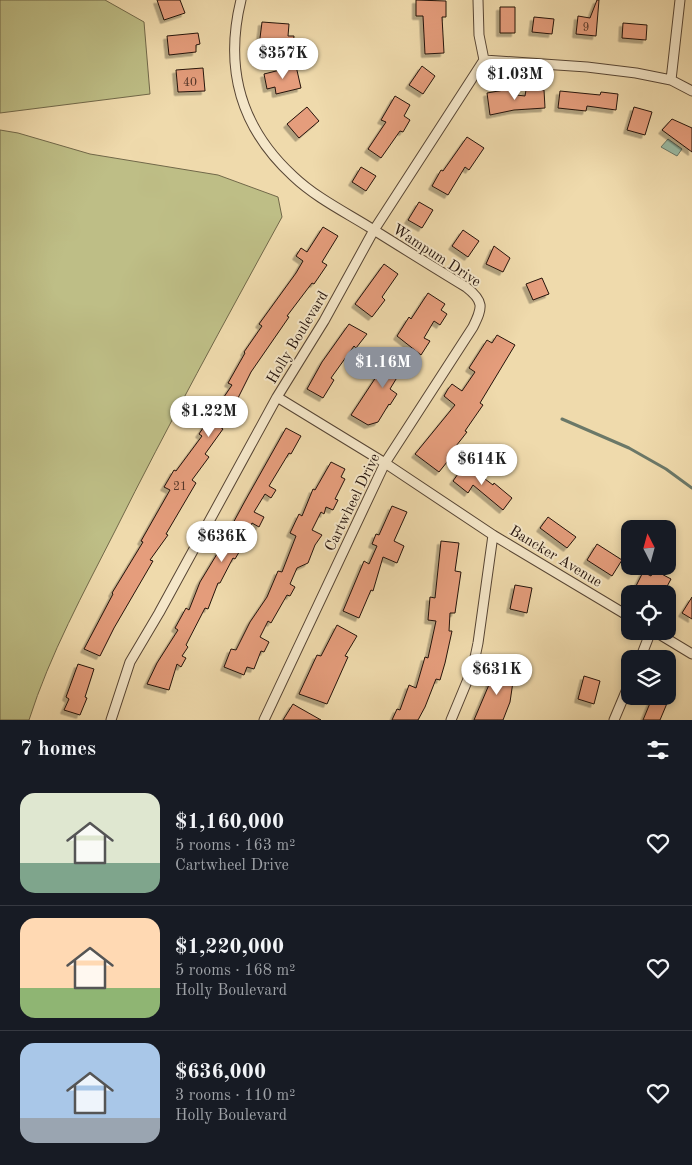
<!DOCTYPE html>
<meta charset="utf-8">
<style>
body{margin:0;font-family:"Old Standard TT",serif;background:#242831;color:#f1f3f6;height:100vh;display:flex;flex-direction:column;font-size:19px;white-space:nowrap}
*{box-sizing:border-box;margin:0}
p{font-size:16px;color:#9ea1a6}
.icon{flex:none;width:28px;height:28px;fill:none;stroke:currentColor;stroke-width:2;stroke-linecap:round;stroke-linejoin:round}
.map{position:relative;height:720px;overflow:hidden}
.sheet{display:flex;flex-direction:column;background:#171b24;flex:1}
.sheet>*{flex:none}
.needle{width:32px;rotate:354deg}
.tools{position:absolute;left:621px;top:520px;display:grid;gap:10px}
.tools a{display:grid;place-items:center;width:55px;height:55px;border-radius:10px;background:#171b24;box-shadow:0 2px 8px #0003;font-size:25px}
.price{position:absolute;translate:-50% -42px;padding:0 11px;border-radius:18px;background:#fff;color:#222;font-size:16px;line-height:32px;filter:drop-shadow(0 1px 2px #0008)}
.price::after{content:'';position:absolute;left:50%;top:30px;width:15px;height:11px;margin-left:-8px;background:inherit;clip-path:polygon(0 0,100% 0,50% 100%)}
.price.active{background:#8c9099;color:#fff}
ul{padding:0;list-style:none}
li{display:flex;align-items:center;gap:15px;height:125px;padding:0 20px}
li+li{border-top:1px solid #363941}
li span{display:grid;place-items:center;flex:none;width:140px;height:100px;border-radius:15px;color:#555}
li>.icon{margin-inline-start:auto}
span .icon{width:60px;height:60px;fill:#fffc;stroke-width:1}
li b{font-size:21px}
h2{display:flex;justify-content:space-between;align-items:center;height:60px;padding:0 20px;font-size:21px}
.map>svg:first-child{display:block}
.green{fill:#bebe86;stroke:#716849}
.water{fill:#9abba5;stroke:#6b7868}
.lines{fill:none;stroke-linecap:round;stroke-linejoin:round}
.stream{stroke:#6b7868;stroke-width:3}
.building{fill:#e59d7b;stroke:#24130c;filter:url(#shadow)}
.street-casing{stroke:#574534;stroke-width:11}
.street{stroke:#f5e7c9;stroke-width:9}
.labels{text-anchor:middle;stroke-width:4;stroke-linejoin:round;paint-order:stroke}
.number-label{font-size:12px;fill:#543628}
.street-label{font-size:15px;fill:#24130c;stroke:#f5e7c9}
</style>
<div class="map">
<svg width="692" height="720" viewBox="0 0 692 720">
<defs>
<filter id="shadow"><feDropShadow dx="-3.5" dy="3.5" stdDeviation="0" flood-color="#0004"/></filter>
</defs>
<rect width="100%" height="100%" fill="#efdaac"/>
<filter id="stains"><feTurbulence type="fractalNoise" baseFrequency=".004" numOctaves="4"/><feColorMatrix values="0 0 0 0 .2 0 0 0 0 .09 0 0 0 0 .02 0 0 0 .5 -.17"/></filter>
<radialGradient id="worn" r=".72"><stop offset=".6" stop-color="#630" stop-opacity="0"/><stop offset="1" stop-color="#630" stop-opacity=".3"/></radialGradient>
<path class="green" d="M 0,0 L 105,0 L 144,22 L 150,94 L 0,113 Z
M 0,130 L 18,133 L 90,154 L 218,175 L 278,197 L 282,217 C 225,321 168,425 115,531 C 84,592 50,654 29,720 L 0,720 Z"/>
<path class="water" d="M 668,139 L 682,149 L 677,156 L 661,147 Z"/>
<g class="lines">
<path class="stream" d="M 562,419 L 629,448 L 666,469 L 692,488"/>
</g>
<path class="building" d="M 157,0 L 180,0 L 185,13 L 164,20 Z
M 416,0 L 446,1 L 446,17 L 442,17 L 444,53 L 425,54 L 423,16 L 416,16 Z
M 597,0 L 599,0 L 596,36 L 576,34 L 578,16 L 590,18 Z
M 500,7 L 515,7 L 515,33 L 500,33 Z
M 534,17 L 554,19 L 552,34 L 532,32 Z
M 262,22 L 289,24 L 288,36 L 294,36 L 293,48 L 259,46 Z
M 623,23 L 647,25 L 646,40 L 622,38 Z
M 198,33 L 200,44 L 196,45 L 196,52 L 169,55 L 167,36 Z
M 296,66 L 301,88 L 276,94 L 275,87 L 267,89 L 264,74 Z
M 422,66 L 435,76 L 423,94 L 409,85 Z
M 203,68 L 205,91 L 178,92 L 176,70 Z
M 510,89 L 511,91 L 516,91 L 516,95 L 525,96 L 526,90 L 544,90 L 545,108 L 514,110 L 490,115 L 487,93 Z
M 560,91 L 600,95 L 601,92 L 618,94 L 616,110 L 587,106 L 586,111 L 558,108 Z
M 395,96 L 410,105 L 404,116 L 410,120 L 403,132 L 400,131 L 381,158 L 368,149 L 386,122 L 381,120 Z
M 307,107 L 319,121 L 299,138 L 287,124 Z
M 634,107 L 652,112 L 645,135 L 627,130 Z
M 672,119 L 692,128 L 692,152 L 662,130 Z
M 467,137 L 484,148 L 469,170 L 465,167 L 448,195 L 432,186 L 441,170 L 443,171 Z
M 361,167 L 376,176 L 366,191 L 352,182 Z
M 419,202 L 433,210 L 422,228 L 408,220 Z
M 323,227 L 338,236 L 322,262 L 327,265 L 314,284 L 312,283 L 287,316 L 289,317 L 251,372 L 236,402 L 237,403 L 220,427 L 223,429 L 205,454 L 209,457 L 192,480 L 196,483 L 166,534 L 168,535 L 150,560 L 153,561 L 114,628 L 100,656 L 84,649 L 113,594 L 112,593 L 143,542 L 141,541 L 170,490 L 164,487 L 174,470 L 176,471 L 202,436 L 199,434 L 232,385 L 228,383 L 245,353 L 244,352 L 262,326 L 259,324 L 296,273 L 303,261 L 296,256 L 301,248 L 307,252 Z
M 463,230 L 479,241 L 468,257 L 452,246 Z
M 494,246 L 510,258 L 503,272 L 486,264 Z
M 384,264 L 398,274 L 382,297 L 385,300 L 372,317 L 355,304 Z
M 542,278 L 549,294 L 533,300 L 526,284 Z
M 428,293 L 445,304 L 441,310 L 447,314 L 440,325 L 434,321 L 424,338 L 430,341 L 421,355 L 397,336 L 409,317 L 411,319 Z
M 349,324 L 367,334 L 356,348 L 354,346 L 331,378 L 334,380 L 323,398 L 307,389 L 322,362 Z
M 497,335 L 515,345 L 480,403 L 483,405 L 465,431 L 467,432 L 449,455 L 451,457 L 439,472 L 415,454 L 455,405 L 444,396 L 448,389 L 452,384 L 462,391 L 475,372 L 469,368 L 487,340 L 492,343 Z
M 395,348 L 419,362 L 413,372 L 404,366 L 390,389 L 397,394 L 390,405 L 389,404 L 378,422 L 368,425 L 351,415 L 378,374 L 379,375 Z
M 286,428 L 301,436 L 291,454 L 289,453 L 269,486 L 276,490 L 271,498 L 265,494 L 254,512 L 264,517 L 259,527 L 252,523 L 243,541 L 245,542 L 235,559 L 233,558 L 220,583 L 218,583 L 208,609 L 205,608 L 186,645 L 188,647 L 182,656 L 186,658 L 181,667 L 177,664 L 169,690 L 147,684 L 157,663 L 178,630 L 175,628 L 186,608 L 189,610 L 200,582 L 234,526 L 232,525 L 245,501 Z
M 331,462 L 345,469 L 341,477 L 345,479 L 335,499 L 338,500 L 333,510 L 326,507 L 324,514 L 321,512 L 312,530 L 322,535 L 315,545 L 308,563 L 297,568 L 290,584 L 295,587 L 290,596 L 287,595 L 271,623 L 268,621 L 260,637 L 269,642 L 264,652 L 261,651 L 254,669 L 247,667 L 244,675 L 224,667 L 231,649 L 236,650 L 250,622 L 267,597 L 278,571 L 282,572 L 296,536 L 290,533 L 299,514 L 302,516 L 313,489 L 315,490 Z
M 465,464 L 493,485 L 494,483 L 512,498 L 503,510 L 473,485 L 468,493 L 453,481 Z
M 392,506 L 407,512 L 394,541 L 404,546 L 397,563 L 383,557 L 373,591 L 371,590 L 359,618 L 343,611 L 364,561 L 369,564 L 377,546 L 372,544 L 376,534 L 379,535 Z
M 548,517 L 576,537 L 567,548 L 540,528 Z
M 441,541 L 459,543 L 455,571 L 461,572 L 455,613 L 450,613 L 449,631 L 452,631 L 445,663 L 440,680 L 436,679 L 425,707 L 418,720 L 392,720 L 397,709 L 400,710 L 409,685 L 416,688 L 425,657 L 428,658 L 436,621 L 428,620 L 430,597 L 435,598 Z
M 597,544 L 622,560 L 612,576 L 587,560 Z
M 654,570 L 671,579 L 663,594 L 641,594 L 634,590 L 643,572 L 651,576 Z
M 515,585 L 532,588 L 527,613 L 510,609 Z
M 692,597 L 692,619 L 682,613 Z
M 337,625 L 357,636 L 345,656 L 348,657 L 327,704 L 299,694 L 317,655 L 321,656 Z
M 78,664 L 94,669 L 85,697 L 87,698 L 80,715 L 64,710 L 69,699 L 66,697 Z
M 496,665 L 514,675 L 510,702 L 503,720 L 474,720 L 491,680 L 489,679 Z
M 584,676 L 600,681 L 594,704 L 578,699 Z
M 653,696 L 668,701 L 660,720 L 643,720 Z
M 293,704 L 298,707 L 321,720 L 283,720 Z"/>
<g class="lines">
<defs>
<path id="street" d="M 241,0 C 224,69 241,128 293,176 C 315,197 343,211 369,227 C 401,247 433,267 466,287 C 484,301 483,307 473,327 L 385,463 L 264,720
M 484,60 L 587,67 L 636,73 L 671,80 L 692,91
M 671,80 L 680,0
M 277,397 L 385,463 L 493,535 L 630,617
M 654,631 L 692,654
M 640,659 L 651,631
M 111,720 L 130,662 L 159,613 L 277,397 L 324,321 L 374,230 L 484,60 L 479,35 L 478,0
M 451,720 L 473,667 L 478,643 L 493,535
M 614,720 L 630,682"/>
</defs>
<use href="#street" class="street-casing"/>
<use href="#street" class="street"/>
</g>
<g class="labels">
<g class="number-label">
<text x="586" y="31">9</text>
<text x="190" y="86">40</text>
<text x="180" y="490">21</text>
</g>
<g class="street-label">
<text transform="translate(437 255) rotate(33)" y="5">Wampum Drive</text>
<text transform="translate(297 337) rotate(-59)" y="5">Holly Boulevard</text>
<text transform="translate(352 502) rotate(-64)" y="5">Cartwheel Drive</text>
<text transform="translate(556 556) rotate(31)" y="5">Bancker Avenue</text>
</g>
</g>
<rect width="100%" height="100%" filter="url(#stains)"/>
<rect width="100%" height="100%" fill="url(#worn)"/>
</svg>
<div class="tools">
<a><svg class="needle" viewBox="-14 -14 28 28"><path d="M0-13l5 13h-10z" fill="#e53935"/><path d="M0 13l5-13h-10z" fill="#9ea1a6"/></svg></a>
<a><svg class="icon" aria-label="locate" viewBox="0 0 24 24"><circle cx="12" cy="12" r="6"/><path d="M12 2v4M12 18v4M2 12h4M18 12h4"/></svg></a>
<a><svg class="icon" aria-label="layers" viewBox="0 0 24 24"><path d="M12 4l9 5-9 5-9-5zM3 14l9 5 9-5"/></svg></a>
</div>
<b class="price" style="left:283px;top:80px">$357K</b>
<b class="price" style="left:515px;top:101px">$1.03M</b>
<b class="price active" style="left:383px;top:389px">$1.16M</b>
<b class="price" style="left:209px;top:438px">$1.22M</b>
<b class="price" style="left:482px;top:486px">$614K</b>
<b class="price" style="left:222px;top:563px">$636K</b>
<b class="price" style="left:497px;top:696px">$631K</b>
</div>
<section class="sheet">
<h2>7 homes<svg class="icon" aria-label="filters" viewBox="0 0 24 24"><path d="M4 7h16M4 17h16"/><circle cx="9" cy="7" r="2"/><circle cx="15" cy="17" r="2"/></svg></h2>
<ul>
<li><span style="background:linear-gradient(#dfe7d0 70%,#7fa58c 0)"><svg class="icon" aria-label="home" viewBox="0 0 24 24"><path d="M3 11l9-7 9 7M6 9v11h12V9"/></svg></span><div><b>$1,160,000</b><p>5 rooms · 163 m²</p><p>Cartwheel Drive</p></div><svg class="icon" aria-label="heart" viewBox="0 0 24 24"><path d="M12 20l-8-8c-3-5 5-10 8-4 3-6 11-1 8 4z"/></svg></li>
<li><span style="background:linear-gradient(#ffd9b3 70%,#8fb573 0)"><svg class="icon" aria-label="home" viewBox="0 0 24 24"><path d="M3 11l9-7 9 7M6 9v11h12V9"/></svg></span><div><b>$1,220,000</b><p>5 rooms · 168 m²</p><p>Holly Boulevard</p></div><svg class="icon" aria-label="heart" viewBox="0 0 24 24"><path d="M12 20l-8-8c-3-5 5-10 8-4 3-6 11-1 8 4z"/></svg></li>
<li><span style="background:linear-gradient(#a9c7e8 75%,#9aa5b1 0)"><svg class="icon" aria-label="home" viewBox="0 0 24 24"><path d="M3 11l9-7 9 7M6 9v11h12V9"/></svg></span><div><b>$636,000</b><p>3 rooms · 110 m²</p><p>Holly Boulevard</p></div><svg class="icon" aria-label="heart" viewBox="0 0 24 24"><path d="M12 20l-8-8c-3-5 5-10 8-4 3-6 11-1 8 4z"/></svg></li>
</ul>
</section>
